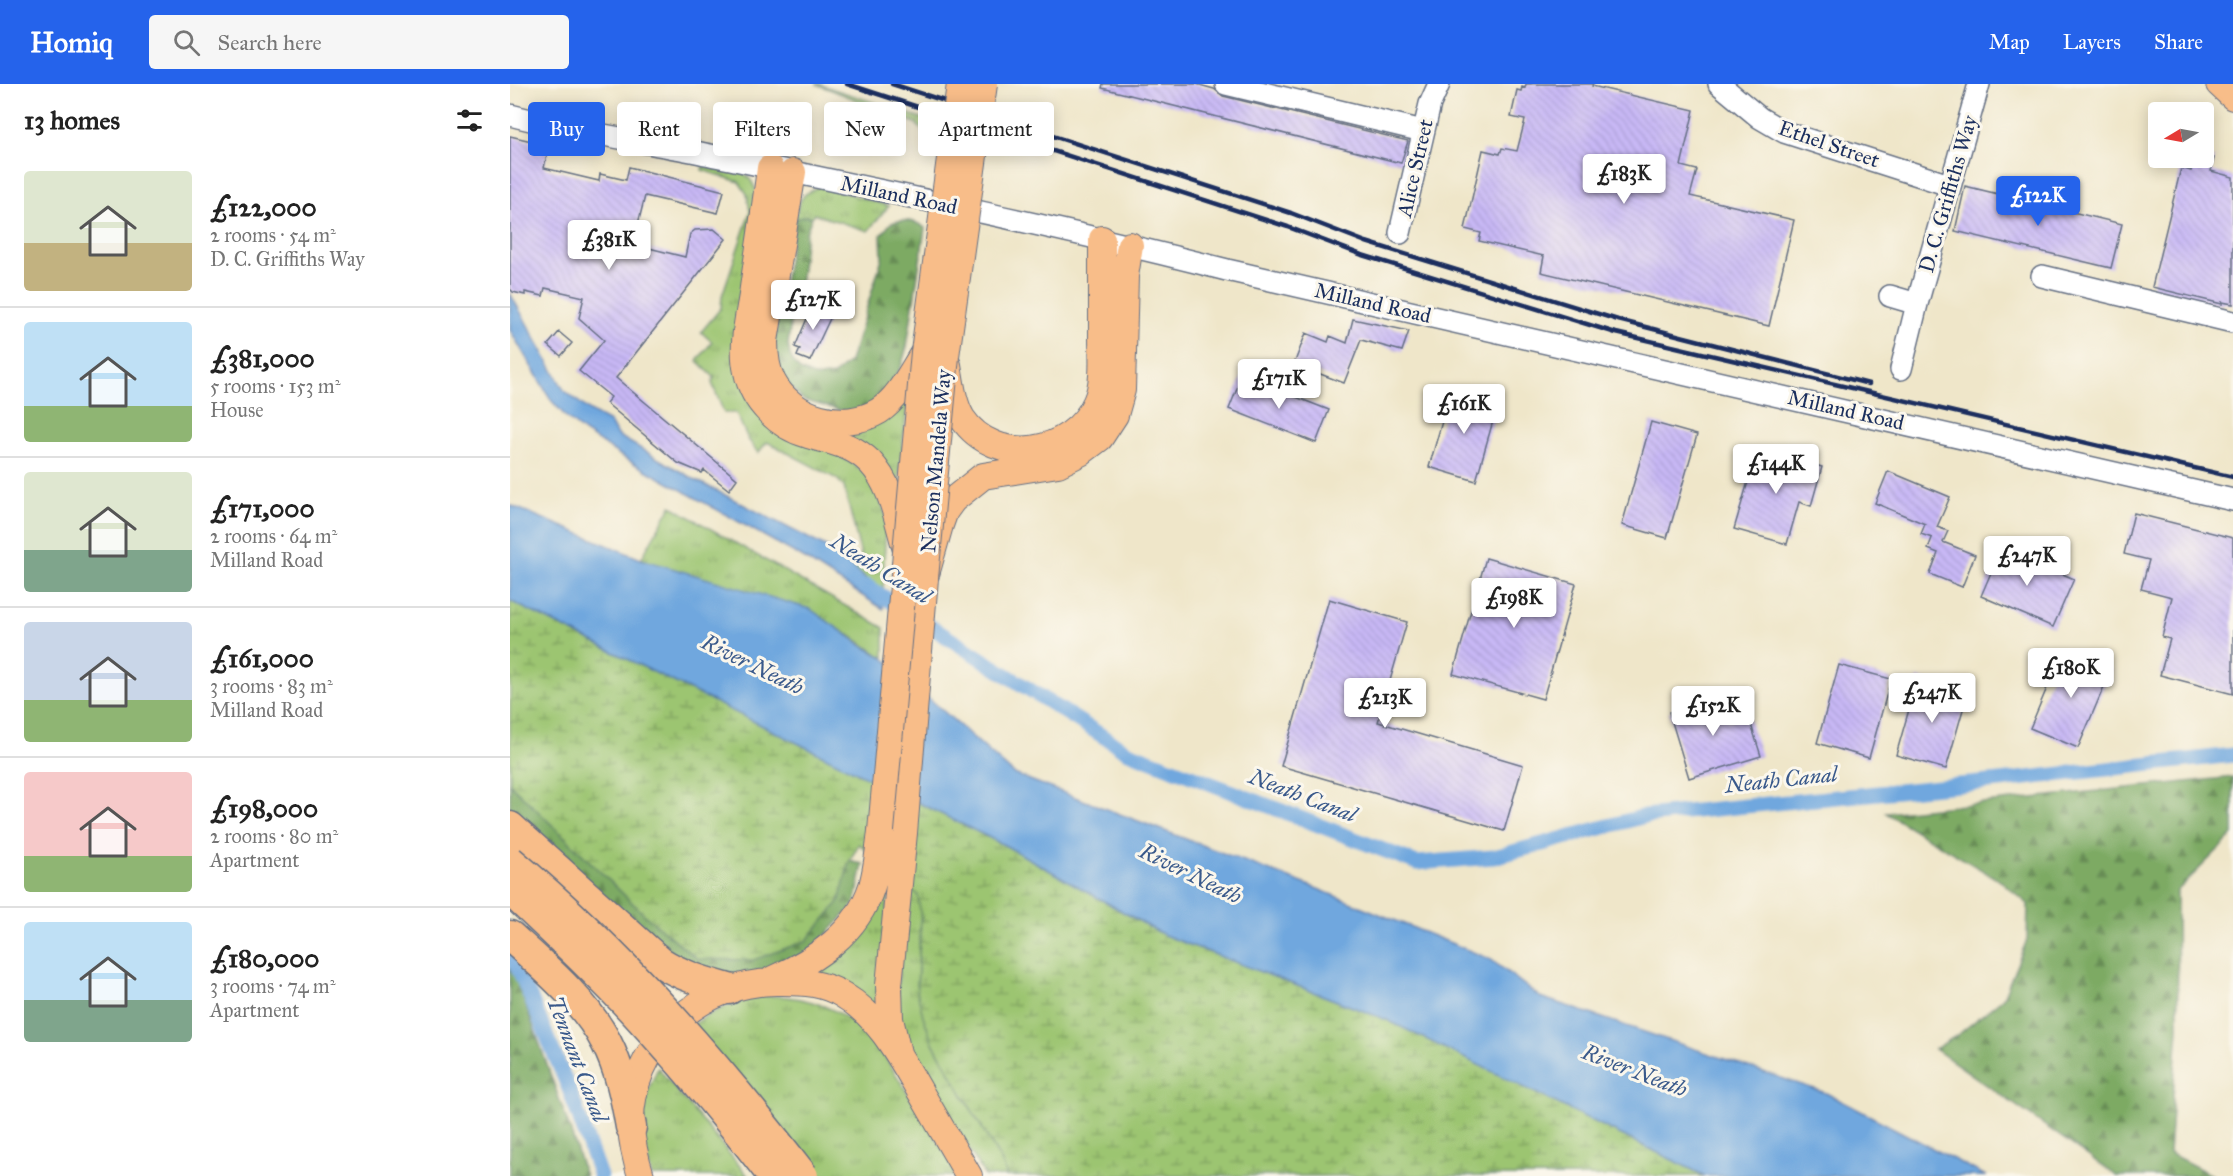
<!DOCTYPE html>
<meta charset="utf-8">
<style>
body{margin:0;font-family:"IM FELL Great Primer",serif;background:#f6f6f6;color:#222;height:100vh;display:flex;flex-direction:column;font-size:22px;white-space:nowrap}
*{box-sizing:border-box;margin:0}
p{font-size:20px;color:#767676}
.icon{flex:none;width:33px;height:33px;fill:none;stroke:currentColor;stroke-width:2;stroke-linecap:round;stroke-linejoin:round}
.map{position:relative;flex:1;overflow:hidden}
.side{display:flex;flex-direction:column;background:#fff;width:510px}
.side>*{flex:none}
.banner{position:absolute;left:18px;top:18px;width:570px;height:54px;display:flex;gap:12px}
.needle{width:39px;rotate:260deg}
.fabs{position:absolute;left:1638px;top:18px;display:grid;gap:12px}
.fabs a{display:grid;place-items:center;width:66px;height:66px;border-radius:6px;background:#fff;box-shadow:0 3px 15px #0003;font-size:30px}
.price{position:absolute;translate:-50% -51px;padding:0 14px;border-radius:6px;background:#fff;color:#222;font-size:20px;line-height:39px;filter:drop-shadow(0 2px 3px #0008)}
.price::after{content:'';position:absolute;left:50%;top:36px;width:18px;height:14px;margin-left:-9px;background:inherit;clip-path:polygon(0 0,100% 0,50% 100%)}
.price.current{background:#2563eb;color:#fff}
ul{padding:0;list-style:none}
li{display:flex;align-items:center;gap:18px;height:150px;padding:0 24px}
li+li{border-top:2px solid #e0e0e0}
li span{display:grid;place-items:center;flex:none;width:168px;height:120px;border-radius:6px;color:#555}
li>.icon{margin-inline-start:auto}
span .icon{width:72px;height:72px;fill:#fffc;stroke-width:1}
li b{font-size:26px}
h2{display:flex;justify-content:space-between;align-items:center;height:72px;padding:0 24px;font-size:26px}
.tag{padding:0 21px;border-radius:6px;background:#fff;box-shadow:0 3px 15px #0003;font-size:21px;line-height:54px}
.tag.current{background:#2563eb;color:#fff}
header{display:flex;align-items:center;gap:36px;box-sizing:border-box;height:84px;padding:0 30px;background:#2563eb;color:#fff}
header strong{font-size:28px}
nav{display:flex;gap:33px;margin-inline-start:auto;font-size:21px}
.search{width:420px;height:54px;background:#f6f6f6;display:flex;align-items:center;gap:15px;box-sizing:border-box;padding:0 21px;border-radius:6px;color:#767676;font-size:22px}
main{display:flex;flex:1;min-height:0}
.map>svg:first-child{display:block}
.grass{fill:url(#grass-tufts);stroke:#5c7a68;stroke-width:1.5}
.forest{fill:url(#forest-firs);stroke:#4c6c60;stroke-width:1.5}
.wetland{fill:url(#wetland-marsh);stroke:#5c7a68;stroke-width:1.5}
.water{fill:#70a7de;stroke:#466b9e;stroke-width:1.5}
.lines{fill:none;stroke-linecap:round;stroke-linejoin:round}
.canal{stroke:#70a7de;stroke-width:15}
.building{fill:url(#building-back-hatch)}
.minor-casing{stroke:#656f83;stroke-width:24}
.major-casing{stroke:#656f83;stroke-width:28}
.highway-casing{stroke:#656f83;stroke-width:33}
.minor{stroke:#fff;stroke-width:21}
.major{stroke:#f8bd89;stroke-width:26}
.highway{stroke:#f8bd89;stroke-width:30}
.rail{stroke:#1b2f5e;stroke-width:4.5}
.major-bridge-casing{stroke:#656f83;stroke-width:28;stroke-linecap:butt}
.highway-bridge-casing{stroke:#656f83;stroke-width:33;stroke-linecap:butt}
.major-bridge{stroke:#f8bd89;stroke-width:26}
.highway-bridge{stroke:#f8bd89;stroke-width:30}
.labels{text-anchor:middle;stroke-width:6;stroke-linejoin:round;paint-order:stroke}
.street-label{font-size:21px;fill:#1b2f5e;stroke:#fbf7ec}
.water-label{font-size:22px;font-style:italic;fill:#39598b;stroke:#fbf7ec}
</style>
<header>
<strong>Homiq</strong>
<div class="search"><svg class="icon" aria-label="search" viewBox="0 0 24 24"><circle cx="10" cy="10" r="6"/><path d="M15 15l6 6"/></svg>Search here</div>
<nav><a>Map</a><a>Layers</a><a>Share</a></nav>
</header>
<main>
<section class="side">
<h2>13 homes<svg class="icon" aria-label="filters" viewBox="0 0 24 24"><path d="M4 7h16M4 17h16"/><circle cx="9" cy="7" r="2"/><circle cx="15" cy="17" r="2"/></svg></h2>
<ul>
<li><span style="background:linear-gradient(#dfe7d0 60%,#c2b280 0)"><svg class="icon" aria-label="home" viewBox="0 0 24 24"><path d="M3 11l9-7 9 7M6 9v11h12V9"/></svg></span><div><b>£122,000</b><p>2 rooms · 54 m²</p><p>D. C. Griffiths Way</p></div></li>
<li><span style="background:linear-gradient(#bfe0f5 70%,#8fb573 0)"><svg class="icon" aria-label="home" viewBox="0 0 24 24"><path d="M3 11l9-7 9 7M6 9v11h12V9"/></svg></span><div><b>£381,000</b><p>5 rooms · 153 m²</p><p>House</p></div></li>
<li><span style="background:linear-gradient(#dfe7d0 65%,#7fa58c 0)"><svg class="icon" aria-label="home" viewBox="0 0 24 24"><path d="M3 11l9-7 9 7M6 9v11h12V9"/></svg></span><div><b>£171,000</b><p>2 rooms · 64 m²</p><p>Milland Road</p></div></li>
<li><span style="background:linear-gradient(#c9d6e8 65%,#8fb573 0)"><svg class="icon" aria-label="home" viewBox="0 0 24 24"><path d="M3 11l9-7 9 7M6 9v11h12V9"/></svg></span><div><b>£161,000</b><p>3 rooms · 83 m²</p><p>Milland Road</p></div></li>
<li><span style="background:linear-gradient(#f6c9c9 70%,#8fb573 0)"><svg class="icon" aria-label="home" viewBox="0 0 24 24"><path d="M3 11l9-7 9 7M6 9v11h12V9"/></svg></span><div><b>£198,000</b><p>2 rooms · 80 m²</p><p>Apartment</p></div></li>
<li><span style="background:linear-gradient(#bfe0f5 65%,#7fa58c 0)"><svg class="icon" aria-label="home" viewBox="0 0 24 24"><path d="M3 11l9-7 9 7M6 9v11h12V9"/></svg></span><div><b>£180,000</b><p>3 rooms · 74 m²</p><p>Apartment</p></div></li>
</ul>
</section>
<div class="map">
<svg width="1723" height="1092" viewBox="0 0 1723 1092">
<defs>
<pattern id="grass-tufts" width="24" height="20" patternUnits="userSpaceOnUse" patternTransform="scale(1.5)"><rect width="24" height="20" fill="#9cc571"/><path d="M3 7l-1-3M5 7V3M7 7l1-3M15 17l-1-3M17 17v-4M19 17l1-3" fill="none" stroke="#7ea060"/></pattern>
<pattern id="forest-firs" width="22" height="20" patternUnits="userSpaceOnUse" patternTransform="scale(1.5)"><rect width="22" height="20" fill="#7daa63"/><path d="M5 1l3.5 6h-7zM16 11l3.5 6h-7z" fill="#668b55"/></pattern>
<pattern id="wetland-marsh" width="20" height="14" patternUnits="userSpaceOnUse" patternTransform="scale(1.5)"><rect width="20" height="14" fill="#9cc571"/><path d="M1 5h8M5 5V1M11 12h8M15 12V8" fill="none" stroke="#7ea060"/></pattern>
<pattern id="building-back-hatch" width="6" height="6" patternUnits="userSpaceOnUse" patternTransform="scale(1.5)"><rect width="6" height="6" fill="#c8b8f5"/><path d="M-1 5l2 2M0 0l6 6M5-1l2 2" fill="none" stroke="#ab9ed4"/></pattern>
</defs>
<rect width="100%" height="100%" fill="#fbf7ec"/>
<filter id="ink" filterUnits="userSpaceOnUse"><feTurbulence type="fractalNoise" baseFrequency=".0167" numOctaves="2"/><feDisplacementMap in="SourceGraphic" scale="12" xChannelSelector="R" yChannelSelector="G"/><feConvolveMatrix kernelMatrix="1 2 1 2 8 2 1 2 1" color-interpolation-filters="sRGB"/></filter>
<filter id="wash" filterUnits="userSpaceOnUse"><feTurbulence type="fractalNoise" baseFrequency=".008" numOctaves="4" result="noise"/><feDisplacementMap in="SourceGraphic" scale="24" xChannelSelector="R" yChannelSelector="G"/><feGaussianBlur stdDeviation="1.35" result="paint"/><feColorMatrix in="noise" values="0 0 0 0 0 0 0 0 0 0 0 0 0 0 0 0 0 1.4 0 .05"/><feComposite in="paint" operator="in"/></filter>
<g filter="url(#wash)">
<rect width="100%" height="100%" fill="#efe6c9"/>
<path class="grass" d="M 306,0 L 309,0 L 420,37 L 414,60 L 412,46 L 405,39 Z
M 193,82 L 216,87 L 218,82 C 232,86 241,92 246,107 L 229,246 L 320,364 L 361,393 L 376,432 L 373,510 L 343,483 L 351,471 L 334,403 L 327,395 L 257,358 L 248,369 L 238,355 L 226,329 L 214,329 L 202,299 L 204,293 L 187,277 L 202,258 L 191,248 L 211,224 L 212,212 L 240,128 L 237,110 L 229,98 L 192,86 Z
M 308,103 L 316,103 L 379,122 L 358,147 L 304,130 L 302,133 L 294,132 L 285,136 C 289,118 289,111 308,103 Z
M 399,306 L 388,399 L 337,353 L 338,346 Z
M 161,422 L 374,544 L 374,574 L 341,552 L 131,475 Z
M 372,799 L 379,799 L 369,923 L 300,891 Z
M 398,801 L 408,811 L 411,819 L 407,907 L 423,959 L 492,1078 L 497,1092 L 475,1092 L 399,966 L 390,944 L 387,907 Z
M 256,912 C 299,911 335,926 365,957 L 450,1092 L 305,1092 L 182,941 C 205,925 228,916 256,912 Z
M 148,984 L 238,1092 L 142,1092 L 132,1056 L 136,1011 Z"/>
<path class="forest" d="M 294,132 L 302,133 L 296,149 L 288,219 L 282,227 L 278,261 L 280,271 L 285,281 L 290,286 L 301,291 L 309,293 L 324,291 L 340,277 L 346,259 L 372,174 L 371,151 C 374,148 378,142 381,139 C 391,134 407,137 415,144 L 397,262 L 391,283 L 375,309 L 357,323 L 336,328 L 293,316 L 270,292 L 263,263 L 285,136 Z
M 1723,693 L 1723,751 L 1667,807 L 1668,944 L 1659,1069 L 1704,1092 L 1607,1092 L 1425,965 L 1449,950 L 1493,914 L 1517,856 L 1518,820 L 1492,798 L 1376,729 Z
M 0,700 L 138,834 L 188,875 L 329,818 L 339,777 L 353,780 L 345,820 L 300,868 L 246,891 L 214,894 L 138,857 L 15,734 L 0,724 Z
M 0,885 L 5,891 L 61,1048 L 75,1092 L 0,1092 Z"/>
<path class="wetland" d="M 0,517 L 498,763 L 654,851 L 877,936 L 1195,1092 L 497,1092 L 492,1078 L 423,959 L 413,932 L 407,907 L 411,835 L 408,811 L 349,760 L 339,778 L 329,818 L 296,857 L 243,876 L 188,875 L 138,834 L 0,700 Z"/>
<path class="water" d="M 0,209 L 54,306 L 80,327 L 100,338 L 107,351 L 182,394 L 335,473 L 335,477 L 373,510 L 373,525 L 290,472 L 116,375 L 74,348 L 58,335 L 41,316 L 0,246 Z
M 0,421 L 131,475 L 300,525 L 353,562 L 374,574 L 504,690 L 803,803 L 980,875 L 1030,913 L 1316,1009 L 1476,1092 L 1195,1092 L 877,936 L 654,851 L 498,763 L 0,517 Z"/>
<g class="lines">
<path class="canal" d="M 357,502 L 616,667 L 907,779 L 984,773 L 1135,732 L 1490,697 L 1723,671
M 4,874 L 59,1005 L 90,1092"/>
</g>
<g id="blocks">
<path class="building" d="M 593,0 L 686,0 L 704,5 L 713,12 L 898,57 L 891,79 L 592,4 Z
M 1016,0 L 1083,0 L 1082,2 L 1184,26 L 1171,82 L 1187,86 L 1180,112 L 1284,136 L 1259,242 L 1031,188 L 1034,172 L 969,157 L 971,149 L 955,145 L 973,66 L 990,70 L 992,64 L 1007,67 L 1015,36 L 1001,33 L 1007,6 L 1011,7 L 1012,3 L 1015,4 Z
M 0,52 L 39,61 L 34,84 L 89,97 L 90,90 L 116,96 L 119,83 L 214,107 L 208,129 L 135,112 L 123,160 L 175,173 L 180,150 L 185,146 L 204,145 L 216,155 L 106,294 L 227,395 L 219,406 L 194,386 L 192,389 L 168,379 L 96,319 L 101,313 L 69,287 L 94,256 L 69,234 L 74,213 L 35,204 L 33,212 L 15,208 L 15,211 L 3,208 L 0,205 Z
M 1684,74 L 1704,74 L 1701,87 L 1723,93 L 1723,220 L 1712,218 L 1712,220 L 1642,203 L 1671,84 L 1681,87 Z
M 1455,102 L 1612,140 L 1601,184 L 1445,147 Z
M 304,218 L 324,226 L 300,277 L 287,272 L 290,265 L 285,263 Z
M 843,235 L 899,247 L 892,267 L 851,256 L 834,299 L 784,280 L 796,249 L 818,258 L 820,252 L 837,259 Z
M 49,248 L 62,259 L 51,272 L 38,261 Z
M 732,292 L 819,326 L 806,359 L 719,325 Z
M 941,306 L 988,319 L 966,397 L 919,383 Z
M 1141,338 L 1187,351 L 1157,454 L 1112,441 Z
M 1248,364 L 1312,383 L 1301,422 L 1289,418 L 1277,460 L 1224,445 Z
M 1378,387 L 1440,413 L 1427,443 L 1438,447 L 1433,458 L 1465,471 L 1452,503 L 1420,490 L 1428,469 L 1418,465 L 1422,454 L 1411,450 L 1415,440 L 1365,419 Z
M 1624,429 L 1723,454 L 1723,610 L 1650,591 L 1660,555 L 1652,553 L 1662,513 L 1631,505 L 1639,476 L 1614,470 Z
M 1492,463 L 1564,495 L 1543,543 L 1471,512 Z
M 976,474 L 1066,500 L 1033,615 L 943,590 Z
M 819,515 L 897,538 L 868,638 L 1013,681 L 994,747 L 771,682 Z
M 1553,566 L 1601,586 L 1568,664 L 1520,644 Z
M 1329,581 L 1381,595 L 1359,674 L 1307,659 Z
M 1408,594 L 1458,608 L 1436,685 L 1386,671 Z
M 1211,612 L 1218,637 L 1238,631 L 1251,672 L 1179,694 L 1159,628 Z"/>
</g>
</g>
<g filter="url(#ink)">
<use href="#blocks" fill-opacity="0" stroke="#656f83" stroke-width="1.5"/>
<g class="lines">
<defs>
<path id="minor" d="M 716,0 L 913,47
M 1209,0 L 1250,34 L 1274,48 L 1439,101
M 0,31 C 62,47 124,56 186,68 C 364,105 541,141 717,186 L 1723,416
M 890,149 L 920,20 L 929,0
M 1532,192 L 1723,238
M 1380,212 L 1407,220
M 1391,285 L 1407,220 L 1469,0"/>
<path id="major" d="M 1709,0 L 1723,13
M 260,84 C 255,126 248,168 242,211 C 238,236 231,263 237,288 C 243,318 269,343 298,351 C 321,358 342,360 360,378 C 382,401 387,436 396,466
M 283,88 L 255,257 C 255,272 256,285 263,298 C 282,334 334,348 369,327 C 389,314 401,288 414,268
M 438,281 C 441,298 443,319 452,334 C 486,384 563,371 586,318 C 595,298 592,273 592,251 C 592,219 592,187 592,155
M 263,895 C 306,876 347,849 362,802 C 367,784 369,765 371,747
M 388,969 L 380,935 L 379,901 L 394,749 L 415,494 L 430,441 L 435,427 L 443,416 L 473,392 L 548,380 L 570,369 L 590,354 L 605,331 L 612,306 L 615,192 L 620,161
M 131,1092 C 126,1076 122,1060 121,1043 C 118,960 191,895 272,898 C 294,898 314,899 333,911 C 370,933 390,973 411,1009 C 427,1037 443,1064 459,1092"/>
<path id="highway" d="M 0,743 L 150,878 C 172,892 194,898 219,905
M 0,852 C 33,882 76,918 96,958 C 110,985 116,1014 121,1043"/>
</defs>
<use href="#minor" class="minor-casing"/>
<use href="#major" class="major-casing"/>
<use href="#highway" class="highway-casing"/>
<use href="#minor" class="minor"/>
<use href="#major" class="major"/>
<use href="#highway" class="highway"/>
<path class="rail" d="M 337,0 L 778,143 L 852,171 L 1106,249 L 1723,393
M 382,0 L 781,129 L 856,158 L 1108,236 L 1359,300"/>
<defs>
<path id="major-bridge" d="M 415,494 L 436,272 L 474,0
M 371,747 L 414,268 L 450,0"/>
<path id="highway-bridge" d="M 0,777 C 110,869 205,978 293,1092
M 0,806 C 48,851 96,896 140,945 C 183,992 224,1041 263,1092"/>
</defs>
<use href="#major-bridge" class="major-bridge-casing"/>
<use href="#highway-bridge" class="highway-bridge-casing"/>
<use href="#major-bridge" class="major-bridge"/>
<use href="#highway-bridge" class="highway-bridge"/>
</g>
</g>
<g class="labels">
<g class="street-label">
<text transform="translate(1319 60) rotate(19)" y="7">Ethel Street</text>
<text transform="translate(905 84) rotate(-77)" y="7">Alice Street</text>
<text transform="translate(1438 110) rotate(-74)" y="7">D. C. Griffiths Way</text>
<text transform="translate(389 111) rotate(12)" y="7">Milland Road</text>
<text transform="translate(863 219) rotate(13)" y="7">Milland Road</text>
<text transform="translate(1336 326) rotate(13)" y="7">Milland Road</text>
<text transform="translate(426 377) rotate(-85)" y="7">Nelson Mandela Way</text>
</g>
<g class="water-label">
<text transform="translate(371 484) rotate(32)" y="8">Neath Canal</text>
<text transform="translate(243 580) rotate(26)" y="8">River Neath</text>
<text transform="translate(1271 695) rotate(-6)" y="8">Neath Canal</text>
<text transform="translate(793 711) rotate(21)" y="8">Neath Canal</text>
<text transform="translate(681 789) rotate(26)" y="8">River Neath</text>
<text transform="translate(68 975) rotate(69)" y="8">Tennant Canal</text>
<text transform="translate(1125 986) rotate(21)" y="8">River Neath</text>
</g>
</g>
</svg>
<div class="fabs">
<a><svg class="needle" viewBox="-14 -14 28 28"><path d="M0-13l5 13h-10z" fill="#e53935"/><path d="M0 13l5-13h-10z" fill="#767676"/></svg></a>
</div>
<b class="price" style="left:1114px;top:121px">£183K</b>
<b class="price current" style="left:1528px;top:143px">£122K</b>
<b class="price" style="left:99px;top:187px">£381K</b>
<b class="price" style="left:303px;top:247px">£127K</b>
<b class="price" style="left:769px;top:326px">£171K</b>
<b class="price" style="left:954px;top:351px">£161K</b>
<b class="price" style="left:1266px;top:411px">£144K</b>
<b class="price" style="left:1517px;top:503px">£247K</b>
<b class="price" style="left:1004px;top:545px">£198K</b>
<b class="price" style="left:1561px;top:615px">£180K</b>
<b class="price" style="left:1422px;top:640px">£247K</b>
<b class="price" style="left:875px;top:645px">£213K</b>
<b class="price" style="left:1203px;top:653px">£152K</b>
<div class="banner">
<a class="tag current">Buy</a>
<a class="tag">Rent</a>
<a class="tag">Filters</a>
<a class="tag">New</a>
<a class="tag">Apartment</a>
</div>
</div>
</main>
